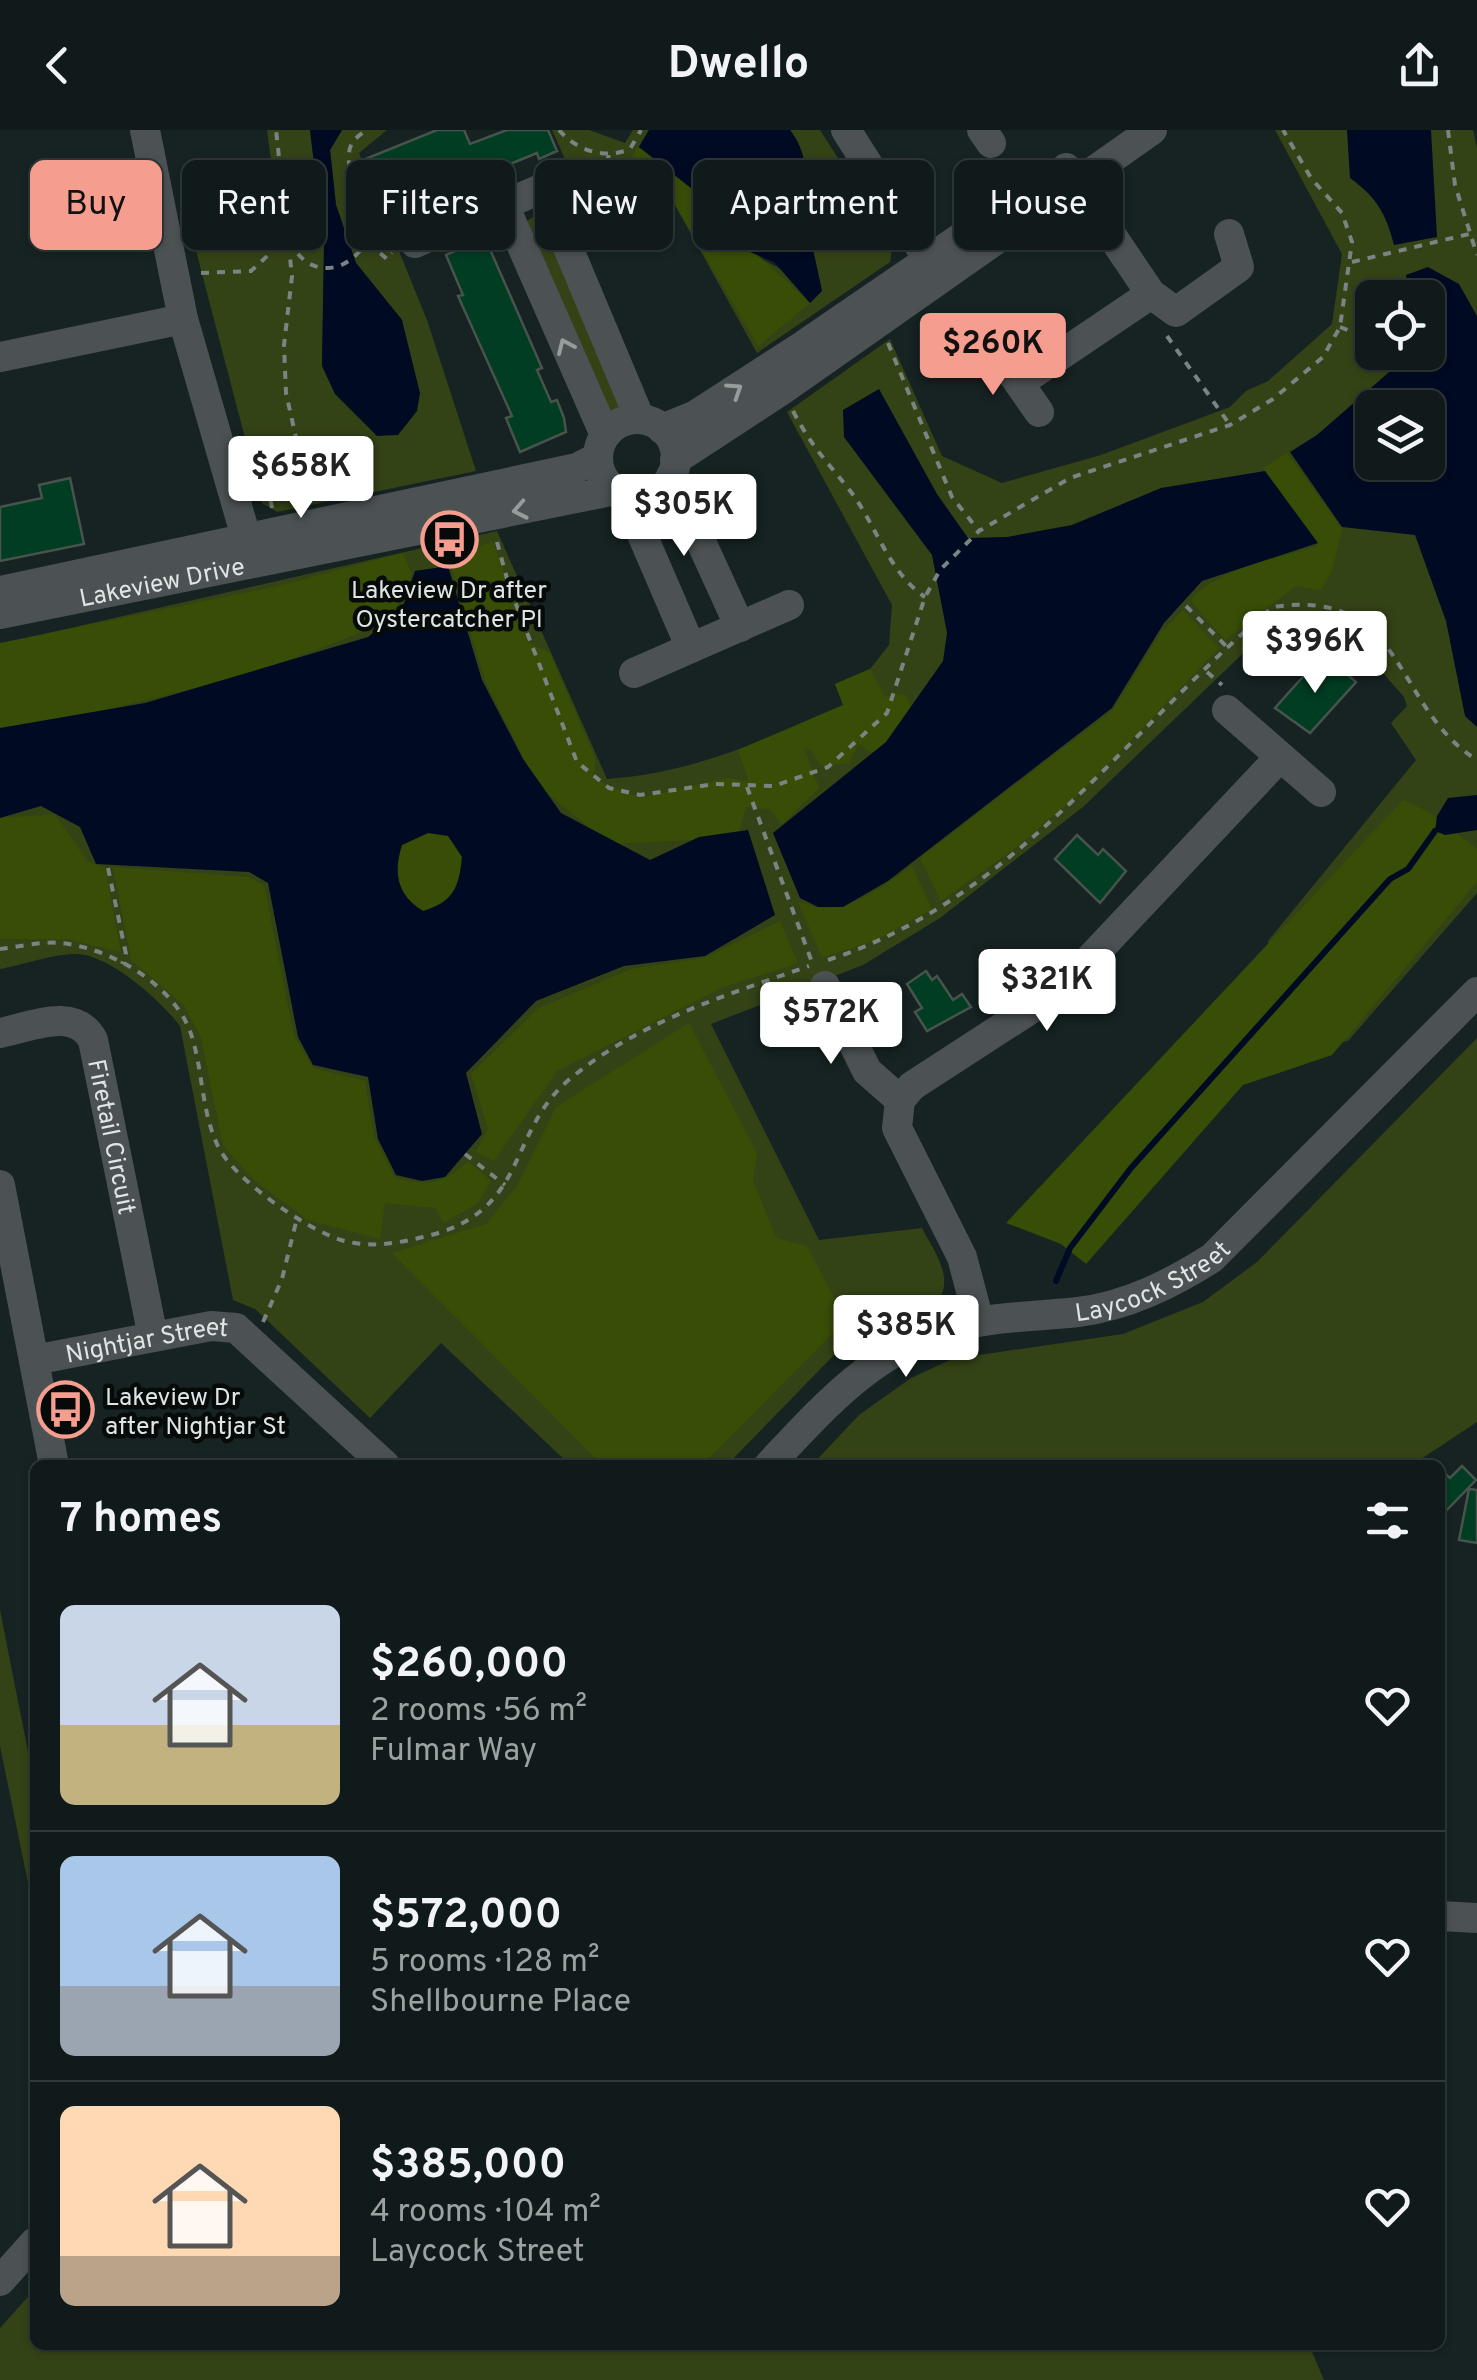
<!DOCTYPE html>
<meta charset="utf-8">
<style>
body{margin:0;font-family:Overpass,sans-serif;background:#192323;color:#f1f3f6;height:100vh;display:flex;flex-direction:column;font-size:38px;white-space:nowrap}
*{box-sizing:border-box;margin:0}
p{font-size:32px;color:#9ca1a2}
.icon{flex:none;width:55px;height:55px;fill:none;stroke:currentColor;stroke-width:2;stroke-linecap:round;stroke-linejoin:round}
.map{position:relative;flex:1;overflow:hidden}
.side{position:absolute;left:30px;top:1330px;width:1415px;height:890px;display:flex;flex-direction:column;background:#101a1a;border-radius:15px;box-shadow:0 2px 8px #0004,0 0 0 2px #303839}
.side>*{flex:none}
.guide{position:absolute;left:30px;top:30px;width:1418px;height:90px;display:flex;gap:20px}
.buttons{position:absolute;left:1355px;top:150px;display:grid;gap:20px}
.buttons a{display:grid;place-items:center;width:90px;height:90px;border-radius:15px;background:#101a1a;box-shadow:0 2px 8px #0004,0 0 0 2px #303839;font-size:50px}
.price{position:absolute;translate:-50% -85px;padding:0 22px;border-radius:10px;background:#fff;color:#222;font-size:32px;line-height:65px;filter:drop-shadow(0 2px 5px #0008)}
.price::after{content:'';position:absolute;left:50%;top:60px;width:30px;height:22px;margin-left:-15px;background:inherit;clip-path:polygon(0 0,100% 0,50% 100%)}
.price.active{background:#f59d8e;color:#111}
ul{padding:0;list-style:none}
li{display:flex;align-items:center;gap:30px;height:250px;padding:0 30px}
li+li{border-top:2px solid #303839}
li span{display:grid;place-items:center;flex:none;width:280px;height:200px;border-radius:15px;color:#555}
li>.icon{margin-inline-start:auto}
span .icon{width:120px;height:120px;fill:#fffc;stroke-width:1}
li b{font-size:42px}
h2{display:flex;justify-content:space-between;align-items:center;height:120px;padding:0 30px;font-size:42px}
.chip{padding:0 35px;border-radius:15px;background:#101a1a;box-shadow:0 2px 8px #0004,0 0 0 2px #303839;font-size:35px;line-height:90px}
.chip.active{background:#f59d8e;color:#111}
header{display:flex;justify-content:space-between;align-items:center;height:130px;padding:0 30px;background:#101a1a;font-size:45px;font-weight:700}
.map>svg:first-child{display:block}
.green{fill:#344316;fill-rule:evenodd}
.forest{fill:#384e07}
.water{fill:#000a22;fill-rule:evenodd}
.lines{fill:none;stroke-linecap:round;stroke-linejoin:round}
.stream{stroke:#000a22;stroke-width:6}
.building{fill:#003d22;stroke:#48534c;stroke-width:2.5}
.path{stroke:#7a8483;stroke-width:4;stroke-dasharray:8 8;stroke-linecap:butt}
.minor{stroke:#4c5254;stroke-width:30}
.oneway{stroke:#959c9c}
.labels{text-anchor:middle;stroke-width:9;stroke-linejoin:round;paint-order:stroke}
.street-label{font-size:25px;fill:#dee5e5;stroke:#060b0a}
.poi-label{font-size:25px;fill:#dee5e5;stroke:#060b0a}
</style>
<header><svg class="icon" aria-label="back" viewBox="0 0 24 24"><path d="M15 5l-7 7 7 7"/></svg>Dwello<svg class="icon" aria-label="share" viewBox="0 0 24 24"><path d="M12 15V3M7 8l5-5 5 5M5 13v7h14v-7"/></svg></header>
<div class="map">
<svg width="1477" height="2250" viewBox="0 0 1477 2250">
<rect width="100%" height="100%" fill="#162322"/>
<path class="green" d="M 267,0 L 310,0 L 324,116 L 322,236 L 402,190 L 356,133 L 336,75 L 330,20 L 342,0 L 387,0 L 359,23 L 427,190 L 476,341 L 277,382 L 262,373 L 194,113 L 253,116 L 268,103 L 273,45 Z
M 552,0 L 589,0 L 625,13 L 633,0 L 649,0 L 639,17 L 711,74 L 731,107 L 745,120 L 822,161 L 801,64 C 810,42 803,18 790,0 L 820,0 L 893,114 L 890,132 L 757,223 L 660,48 L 630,34 L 577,56 Z
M 1275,0 L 1473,0 L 1477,18 L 1477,763 L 1348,911 L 1282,921 L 1268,811 L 1416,630 L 1391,593 L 1407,576 L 1404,567 L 1343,497 L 1305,481 L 1260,507 L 1083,677 L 940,788 L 863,835 L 711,894 L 819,1110 L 922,1098 C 932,1118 952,1143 941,1166 L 889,1189 L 833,1226 L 727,1335 L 570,1335 L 441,1213 L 370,1288 L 255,1179 L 233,1170 L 180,896 C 161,871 111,826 78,824 C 55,823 23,835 0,839 L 0,514 L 497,401 L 607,649 C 699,642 760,611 844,575 L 835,554 L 870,539 L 889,515 L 892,475 L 787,282 L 890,209 L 942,326 L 1002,353 L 1101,325 L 1230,277 L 1246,261 L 1268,251 L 1332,194 L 1342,124 ZM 1372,168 L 1428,168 L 1428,222 L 1372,222 ZM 1372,278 L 1428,278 L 1428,332 L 1372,332 Z
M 539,82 L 631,279 L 608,288 L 526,92 Z
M 1477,908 L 1477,1292 L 1412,1335 L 812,1335 L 859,1285 L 911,1248 L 952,1229 L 1123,1204 L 1203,1172 L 1257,1132 Z
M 0,1480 L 35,1657 L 35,1787 L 0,1616 Z
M 35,2159 L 35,2215 L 1309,2215 L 1324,2250 L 0,2250 L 0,2198 Z"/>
<path class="forest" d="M 636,18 L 664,22 L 736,105 L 810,173 L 758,216 L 660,49 L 631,33 Z
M 1287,323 L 1342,399 L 1332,441 L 1321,460 L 1296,456 L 1225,510 L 1191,471 C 1209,441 1283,427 1317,416 L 1263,338 Z
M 493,411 L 527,511 L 550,524 L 595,628 L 594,649 L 640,668 L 727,648 L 749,652 L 738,620 L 843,575 L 835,554 L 870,539 L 885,567 L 905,564 L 912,579 L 896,608 L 873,623 L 859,614 L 849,633 L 821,636 L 811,620 L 804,618 L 819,658 L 782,694 L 769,679 L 746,677 L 737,708 L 610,714 L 538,656 L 485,551 L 449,429 Z
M 403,423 L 412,444 L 392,488 C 268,546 134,575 0,601 L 0,513 L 270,458 Z
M 1183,480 L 1219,518 L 1081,662 L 1018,716 L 941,771 L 920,728 L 1113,580 L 1160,504 Z
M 1403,670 L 1429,682 L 1477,719 L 1477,752 L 1332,925 L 1243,955 L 1086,1134 L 1061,1114 L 1006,1093 Z
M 55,684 L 88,732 L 105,737 L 121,822 L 67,809 L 0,809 L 0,688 Z
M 429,703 L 448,705 L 462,726 C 459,760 456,771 423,781 C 397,765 393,743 402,715 Z
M 912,736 L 932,779 L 878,809 L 822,828 L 798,771 C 842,792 876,760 912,736 Z
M 113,737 L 248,747 L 264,755 L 294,906 L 313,938 L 365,951 L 374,1006 L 395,1048 C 430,1055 441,1056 468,1031 L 491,1051 L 478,1073 L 444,1093 L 435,1078 L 385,1073 L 380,1109 L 308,1090 L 253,1049 L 223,1015 L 201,907 L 184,875 L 131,830 Z
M 780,791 L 798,833 L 721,858 L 557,941 L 494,1031 L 476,1022 L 488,998 L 471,944 L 539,878 L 631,839 L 704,828 Z
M 689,893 L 757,1023 L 753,1050 L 776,1108 L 807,1116 L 846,1190 L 702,1335 L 602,1335 L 392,1123 L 486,1094 L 517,1056 L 556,977 Z"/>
<path class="water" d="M 310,0 L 342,0 L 330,20 L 336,75 L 356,133 L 402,190 L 420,263 L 417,281 L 398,305 L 377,306 L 335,264 L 322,236 L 324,116 Z
M 649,0 L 790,0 C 804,18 810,42 801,64 L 822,161 L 810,173 L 774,132 L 745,120 L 711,74 L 639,17 Z
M 1347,0 L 1431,0 L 1437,107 L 1394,115 C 1386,83 1376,67 1350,48 Z
M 1428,137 L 1459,154 L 1477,186 L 1477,597 L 1465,586 L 1446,491 L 1415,405 L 1342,397 L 1290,322 L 1317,305 L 1404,229 L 1405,223 L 1428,222 L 1428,168 L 1409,167 L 1406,145 ZM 1372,278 L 1428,278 L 1428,332 L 1372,332 Z
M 879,259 L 937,364 L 968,408 L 1007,407 L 1072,395 L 1161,358 L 1265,341 L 1318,413 L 1202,451 L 1164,493 L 1112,578 L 888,751 L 843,777 L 818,777 L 800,768 L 773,703 L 886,612 L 943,531 L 947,503 L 932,425 L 844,307 L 843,280 Z
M 448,436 L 482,550 L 523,629 L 561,683 L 650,730 L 699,707 L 748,700 L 775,785 L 705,826 L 624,836 L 536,871 L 466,943 L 482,1004 L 445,1047 L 422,1051 L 396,1045 L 378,1009 L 368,947 L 313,935 L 298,907 L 268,753 L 249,742 L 96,734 L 80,697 L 41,676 L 0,688 L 0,598 L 145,573 L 368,507 L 402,479 L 415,441 ZM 428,703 L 448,706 L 462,727 C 459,758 453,772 423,781 C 397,765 393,743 402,715 Z
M 1477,665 L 1477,700 L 1445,705 L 1435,701 L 1437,686 L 1448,668 Z"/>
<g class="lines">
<path class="stream" d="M 1056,1151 L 1070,1118 L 1131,1038 L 1390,749 L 1408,739 L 1435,701"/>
</g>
<path class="building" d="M 437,0 L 464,0 L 470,14 L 507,0 L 548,0 L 557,21 L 539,29 L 537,23 L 486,44 L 388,90 L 363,30 Z
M 485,108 L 542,238 L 537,240 L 551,272 L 557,270 L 564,288 L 566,302 L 520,322 L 506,288 L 512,286 L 458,166 L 463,165 L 446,125 Z
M 70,348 L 84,414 L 0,431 L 0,377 L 42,368 L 39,355 Z
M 1317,531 L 1328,541 L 1335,534 L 1356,552 L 1310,603 L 1275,578 Z
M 1077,705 L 1098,725 L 1103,719 L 1126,741 L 1100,773 L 1055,729 Z
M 926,841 L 932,850 L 937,846 L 953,870 L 962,864 L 971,877 L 927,901 L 915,882 L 922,878 L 907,854 Z
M 1462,1336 L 1476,1350 L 1440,1387 L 1440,1339 L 1450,1348 Z
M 1469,1359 L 1477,1360 L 1477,1413 L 1459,1410 Z"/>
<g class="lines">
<path class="path" d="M 559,0 C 576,20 604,30 630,19 L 641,0
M 1448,0 L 1455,55 L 1477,125
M 567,52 L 605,37 L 609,25
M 368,113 L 387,129 L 392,123
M 1352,132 L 1469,104
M 201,143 L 251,141 L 276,118 L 289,113 C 300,127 308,138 327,138 C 338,138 347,133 355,126 C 392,89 345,61 349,23 C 350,11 358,6 367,0
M 1340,197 L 1372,209
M 1167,206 L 1230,295
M 888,213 L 952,367 L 979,401
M 793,281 C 812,317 824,328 848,358 C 876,393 887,441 925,467
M 272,378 L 268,357 L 292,338 L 299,321 L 286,263 L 284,215 L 292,146 L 276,0
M 497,412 L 509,456 L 577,632 L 609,658 L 640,665 L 715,654 L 774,656 L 828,637 L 887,583 L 925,467 L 940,440 L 979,401 L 1070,348 L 1230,295 L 1273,269 L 1323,227 L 1340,197 L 1352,112 L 1342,83 L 1311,48 L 1283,0
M 1186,476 L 1228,518
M 1207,542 L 1222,555
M 747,657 L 813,835
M 108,738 L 126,824 L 122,834
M 0,819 C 19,817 41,811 60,813 C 109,817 175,855 191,904 C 203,940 201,979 217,1014 C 231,1048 306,1099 341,1110 C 369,1118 394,1114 423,1107 C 531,1083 505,1002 571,948 C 640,891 727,865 809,836
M 828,830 C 1017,769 1126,600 1273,477 C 1407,457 1392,577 1477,630
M 465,1024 L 505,1055
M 263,1192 L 282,1149 L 297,1088"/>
<g class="minor">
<path d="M 145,0 L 183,189 L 252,428"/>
<path d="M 846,0 L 938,145"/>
<path d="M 982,0 L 991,13"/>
<path d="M 504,75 L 605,305"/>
<path d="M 415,113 L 543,58 L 640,289"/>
<path d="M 1151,164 L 1176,182 L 1239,137 L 1229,104"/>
<path d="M 996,220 L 1039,282"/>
<path d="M 0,227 L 183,189"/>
<path d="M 1019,253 L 1151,164 L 1066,38"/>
<circle cx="637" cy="328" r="39"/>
<path d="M 662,299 L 694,286 L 804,215 L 1045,50"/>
<path d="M 675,330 L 782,260 L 1152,0"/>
<path d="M 671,346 L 740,497"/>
<path d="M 625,365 L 691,518"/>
<path d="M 0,461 L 577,338 L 598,327"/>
<path id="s1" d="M 0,484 L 616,360"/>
<path d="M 634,543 L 789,475"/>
<path d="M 1227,580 L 1321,662"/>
<path d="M 825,856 L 867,941 L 900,970"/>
<path id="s2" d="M 0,903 C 31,897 75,876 93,910 L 153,1207"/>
<path d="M 0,1055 L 54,1335"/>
<path d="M 979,1191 L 962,1127 L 897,998 L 900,970 L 912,956 L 1043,871 L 1087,832 L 1280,627"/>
<path id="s3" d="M 34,1230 L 211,1196 L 236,1198 L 385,1335"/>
<path id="s4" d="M 769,1335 C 820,1281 869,1224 942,1201 C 987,1186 1032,1187 1078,1182 C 1127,1176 1171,1154 1212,1128 L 1477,862"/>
<path d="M 1440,1786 L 1477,1788"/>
<path d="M 0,2151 L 35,2112"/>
</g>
</g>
<defs><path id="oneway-chevron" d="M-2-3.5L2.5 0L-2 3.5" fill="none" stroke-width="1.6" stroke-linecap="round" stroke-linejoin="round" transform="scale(2.5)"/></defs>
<g class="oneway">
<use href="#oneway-chevron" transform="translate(565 216) rotate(-114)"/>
<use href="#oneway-chevron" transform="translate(735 260) rotate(-33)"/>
<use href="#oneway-chevron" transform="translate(520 380) rotate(169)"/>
</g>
<defs>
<symbol id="bus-ring" viewBox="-11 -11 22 22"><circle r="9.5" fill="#060b0a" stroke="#f59d8e" stroke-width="1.5"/><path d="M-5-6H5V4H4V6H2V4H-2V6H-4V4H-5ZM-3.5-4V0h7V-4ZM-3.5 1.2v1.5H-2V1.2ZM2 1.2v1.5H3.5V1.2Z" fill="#f59d8e"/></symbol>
</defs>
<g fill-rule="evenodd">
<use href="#bus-ring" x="418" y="378" width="63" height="63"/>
<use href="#bus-ring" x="34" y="1248" width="63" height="63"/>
</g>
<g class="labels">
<g class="street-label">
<text dy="9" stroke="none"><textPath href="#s1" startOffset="165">Lakeview Drive</textPath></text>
<text dy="9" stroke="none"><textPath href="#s2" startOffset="200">Firetail Circuit</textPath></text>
<text dy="9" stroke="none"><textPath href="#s4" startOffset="440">Laycock Street</textPath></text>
<text dy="9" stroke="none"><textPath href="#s3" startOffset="115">Nightjar Street</textPath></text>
</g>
<g class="poi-label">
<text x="449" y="468">Lakeview Dr after<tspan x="449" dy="29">Oystercatcher Pl</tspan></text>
<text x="105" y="1275" text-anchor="start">Lakeview Dr<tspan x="105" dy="29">after Nightjar St</tspan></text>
</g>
</g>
</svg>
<div class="buttons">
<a><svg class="icon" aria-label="locate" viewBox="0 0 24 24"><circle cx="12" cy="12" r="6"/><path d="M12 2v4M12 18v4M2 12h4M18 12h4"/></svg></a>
<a><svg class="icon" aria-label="layers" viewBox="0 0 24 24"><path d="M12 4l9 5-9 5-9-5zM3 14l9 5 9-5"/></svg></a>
</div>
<b class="price active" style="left:993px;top:268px">$260K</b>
<b class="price" style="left:301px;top:391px">$658K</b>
<b class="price" style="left:684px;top:429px">$305K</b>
<b class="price" style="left:1315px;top:566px">$396K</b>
<b class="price" style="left:1047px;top:904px">$321K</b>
<b class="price" style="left:831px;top:937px">$572K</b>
<b class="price" style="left:906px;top:1250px">$385K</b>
<div class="guide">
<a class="chip active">Buy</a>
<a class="chip">Rent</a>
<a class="chip">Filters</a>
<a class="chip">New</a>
<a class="chip">Apartment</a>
<a class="chip">House</a>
</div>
<section class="side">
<h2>7 homes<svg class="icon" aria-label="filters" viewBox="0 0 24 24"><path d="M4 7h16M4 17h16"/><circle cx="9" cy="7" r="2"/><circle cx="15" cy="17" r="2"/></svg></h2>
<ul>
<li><span style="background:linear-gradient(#c9d6e8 60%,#c2b280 0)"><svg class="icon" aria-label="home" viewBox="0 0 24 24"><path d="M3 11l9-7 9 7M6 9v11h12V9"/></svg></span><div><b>$260,000</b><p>2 rooms · 56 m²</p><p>Fulmar Way</p></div><svg class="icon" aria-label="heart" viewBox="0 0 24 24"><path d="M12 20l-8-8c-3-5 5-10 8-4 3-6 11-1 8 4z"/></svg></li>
<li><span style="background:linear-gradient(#a9c7e8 65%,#9aa5b1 0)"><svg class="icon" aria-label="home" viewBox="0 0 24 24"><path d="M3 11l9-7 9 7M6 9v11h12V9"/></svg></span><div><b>$572,000</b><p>5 rooms · 128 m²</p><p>Shellbourne Place</p></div><svg class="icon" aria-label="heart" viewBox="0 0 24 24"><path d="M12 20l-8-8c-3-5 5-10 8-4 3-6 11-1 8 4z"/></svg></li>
<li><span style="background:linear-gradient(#ffd9b3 75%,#b9a48a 0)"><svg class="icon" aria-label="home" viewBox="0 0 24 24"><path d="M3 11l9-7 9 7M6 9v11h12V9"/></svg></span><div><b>$385,000</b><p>4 rooms · 104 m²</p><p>Laycock Street</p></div><svg class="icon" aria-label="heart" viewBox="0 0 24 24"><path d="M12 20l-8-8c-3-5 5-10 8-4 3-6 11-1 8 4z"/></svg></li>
</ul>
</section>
</div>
